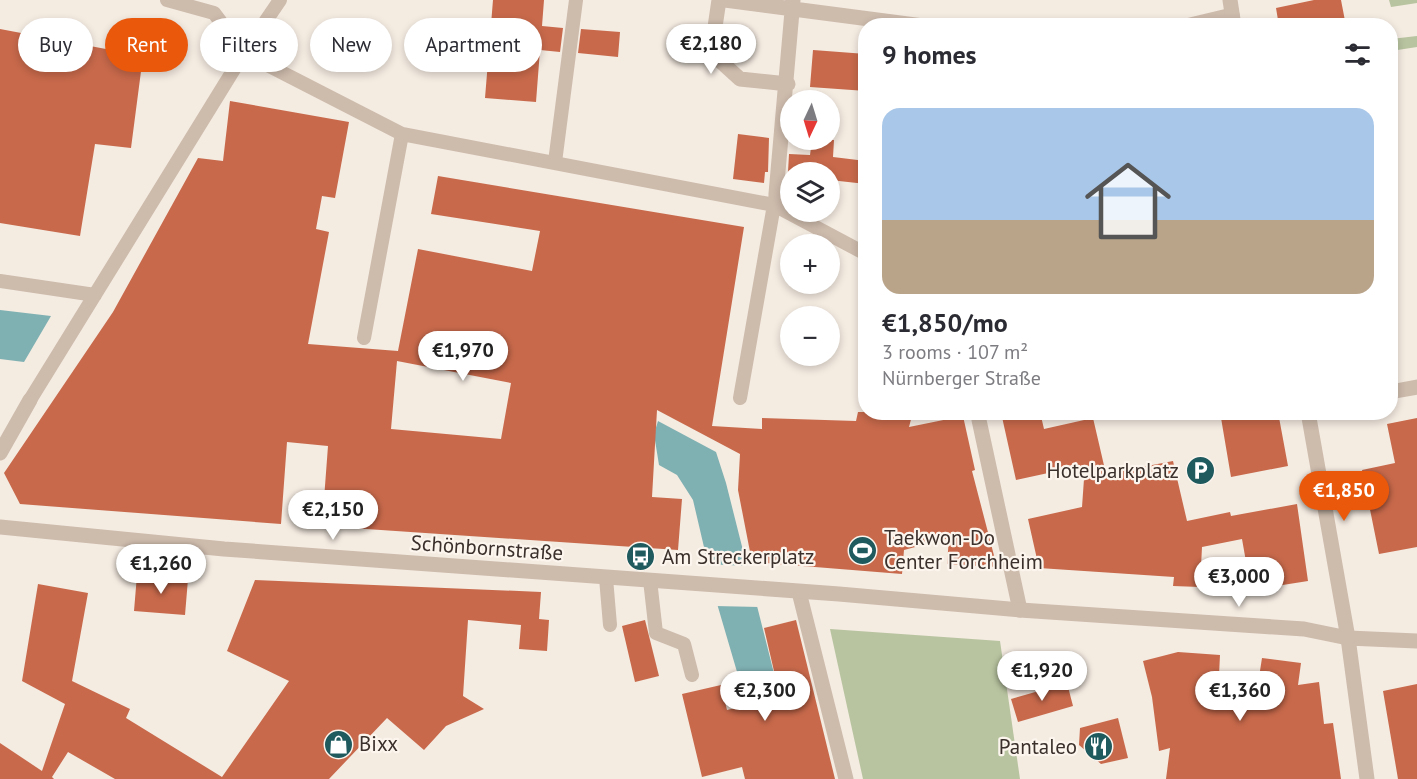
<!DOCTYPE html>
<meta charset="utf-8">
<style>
body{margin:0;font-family:"PT Sans",sans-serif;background:#f2f2f3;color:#2b2b33;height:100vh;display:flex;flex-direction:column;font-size:22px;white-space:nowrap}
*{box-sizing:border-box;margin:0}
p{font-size:20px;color:#7c7c81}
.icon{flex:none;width:33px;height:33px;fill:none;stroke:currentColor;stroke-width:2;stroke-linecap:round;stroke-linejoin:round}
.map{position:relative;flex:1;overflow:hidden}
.sheet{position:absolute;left:858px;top:18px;width:540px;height:402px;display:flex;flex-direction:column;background:#fff;border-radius:24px;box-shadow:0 3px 9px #0003}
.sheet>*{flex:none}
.guide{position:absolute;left:18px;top:18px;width:570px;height:54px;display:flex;gap:12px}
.needle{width:39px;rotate:184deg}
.tools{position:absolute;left:780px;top:90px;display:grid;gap:12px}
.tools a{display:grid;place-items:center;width:60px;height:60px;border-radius:50%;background:#fff;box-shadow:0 3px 9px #0003;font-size:30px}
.price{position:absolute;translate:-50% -51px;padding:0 14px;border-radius:21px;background:#fff;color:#222;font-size:20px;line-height:39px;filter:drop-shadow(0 2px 3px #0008)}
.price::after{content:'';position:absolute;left:50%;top:36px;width:18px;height:14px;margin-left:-9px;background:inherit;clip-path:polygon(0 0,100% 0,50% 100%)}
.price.on{background:#ea580c;color:#fff}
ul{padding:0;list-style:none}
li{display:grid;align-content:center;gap:12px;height:318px;padding:0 24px}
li+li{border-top:2px solid #e1e1e2}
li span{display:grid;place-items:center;height:186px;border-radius:18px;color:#555}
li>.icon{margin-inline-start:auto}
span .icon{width:108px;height:108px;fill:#fffc;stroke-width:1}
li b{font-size:26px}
h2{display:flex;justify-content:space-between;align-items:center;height:72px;padding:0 24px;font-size:26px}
.pill{padding:0 21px;border-radius:27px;background:#fff;box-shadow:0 3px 9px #0003;font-size:21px;line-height:54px}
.pill.on{background:#ea580c;color:#fff}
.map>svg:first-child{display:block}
.green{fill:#b8c4a0}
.water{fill:#7fb0b2}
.pier{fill:#f4ebe1}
.building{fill:#c8694b;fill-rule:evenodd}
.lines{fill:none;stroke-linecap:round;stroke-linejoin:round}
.service{stroke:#cdbbac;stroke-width:14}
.minor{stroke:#cdbbac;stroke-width:15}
.tertiary{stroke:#cdbbac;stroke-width:15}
.labels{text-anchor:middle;stroke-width:4.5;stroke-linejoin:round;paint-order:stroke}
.poi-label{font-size:21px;fill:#3b302b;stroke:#fbf5ee;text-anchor:start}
.street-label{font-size:21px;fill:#3b302b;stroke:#fbf5ee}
</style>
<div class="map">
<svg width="1417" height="779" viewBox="0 0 1417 779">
<rect width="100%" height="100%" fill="#f4ebe1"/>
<path class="green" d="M 1389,0 L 1417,0 L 1417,3 L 1391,7 Z
M 1417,36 L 1417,47 L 1391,51 L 1391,39 Z
M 830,629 L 1000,641 L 1020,779 L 863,779 Z"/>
<path class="water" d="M 0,310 L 51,316 L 24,362 L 0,359 Z
M 658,421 L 716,452 L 726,483 L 789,733 L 757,740 L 718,607 L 693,500 L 677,475 L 659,465 L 654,434 Z"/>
<path class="pier" d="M 704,564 L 750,566 L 759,607 L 715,606 Z"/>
<path class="building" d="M 493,0 L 544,0 L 542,26 L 563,28 L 560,52 L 540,50 L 536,102 L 485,98 Z
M 1314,0 L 1341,0 L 1346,26 L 1279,26 L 1276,8 Z
M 0,29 L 143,56 L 131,148 L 95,144 L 80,236 L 0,223 Z
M 581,29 L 620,32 L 618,57 L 578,53 Z
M 813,50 L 866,54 L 866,91 L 810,87 Z
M 230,101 L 349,122 L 335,198 L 322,196 L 316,229 L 329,232 L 308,344 L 398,351 L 418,249 L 532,271 L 540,231 L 431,214 L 438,176 L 744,227 L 712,426 L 762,429 L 762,418 L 856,421 L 858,412 L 913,412 L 909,427 L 963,416 L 975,470 L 972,471 L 997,567 L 947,564 L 949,538 L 904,550 L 902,574 L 752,562 L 738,490 L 740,454 L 657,410 L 652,497 L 682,499 L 678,550 L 322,526 L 328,446 L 287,442 L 281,524 L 20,504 L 4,473 L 113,312 L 198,158 L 223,161 ZM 397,361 L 511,383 L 501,439 L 391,429 Z
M 738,134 L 769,138 L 768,172 L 765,172 L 764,183 L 733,179 Z
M 812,140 L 834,140 L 833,157 L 866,161 L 866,184 L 830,180 L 830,172 L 788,172 L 789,154 L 810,155 Z
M 1024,412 L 1040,412 L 1044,429 L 1093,418 L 1106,474 L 1173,461 L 1187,521 L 1230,512 L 1231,516 L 1297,504 L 1308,581 L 1251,590 L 1242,539 L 1202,547 L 1200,587 L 1173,586 L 1174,577 L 1039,568 L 1028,519 L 1082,507 L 1085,465 L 1016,480 L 1002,417 Z
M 1220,412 L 1278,412 L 1288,466 L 1231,477 Z
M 1417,418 L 1417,547 L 1379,554 L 1362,470 L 1395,463 L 1387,424 Z
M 137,575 L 188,579 L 185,615 L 134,611 Z
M 255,580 L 541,592 L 539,619 L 549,620 L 547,651 L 519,649 L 521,625 L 468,620 L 463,696 L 484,709 L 446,726 L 424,750 L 387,718 L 329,779 L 115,779 L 68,752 L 52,777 L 54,779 L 0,779 L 0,743 L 42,771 L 65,704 L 22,681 L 38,584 L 88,593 L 72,681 L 130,709 L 126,718 L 222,777 L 289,681 L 227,651 Z
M 645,620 L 659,676 L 635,682 L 622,626 Z
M 796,620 L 835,779 L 745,779 L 742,767 L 702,777 L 682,694 L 721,685 L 727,710 L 780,697 L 764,628 Z
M 1178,652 L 1220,655 L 1218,695 L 1257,690 L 1262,658 L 1301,663 L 1298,685 L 1319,682 L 1324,724 L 1333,723 L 1341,779 L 1166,779 L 1170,748 L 1159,751 L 1152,697 L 1143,661 Z
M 1067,683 L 1073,706 L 1018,722 L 1011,699 Z
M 1417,684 L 1417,779 L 1398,779 L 1383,691 Z
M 1118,718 L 1128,758 L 1101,764 L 1079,745 L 1080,728 Z"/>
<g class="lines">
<path class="service" d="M 167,0 L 214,13 L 244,53 L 280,0
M 555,162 L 576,0
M 0,281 L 95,295
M 364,338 L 402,134
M 740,398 L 774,205 L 866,254
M 30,400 L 244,53 L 402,134 L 774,205 L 776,194
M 606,578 L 610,625
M 650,580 L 656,633 L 684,644 L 692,675"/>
<path class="minor" d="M 719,0 L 715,27 L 718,59 L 740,79 L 788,84
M 725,0 L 923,26
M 1186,26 L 1232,15
M 776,194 L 793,0
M 1390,392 L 1417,387
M 981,412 L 979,420 L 1020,610
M 0,453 L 30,400
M 799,592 L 846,779
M 1367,779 L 1348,638 L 1417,641"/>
<path class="tertiary" d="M 1230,0 L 1234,26
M 0,527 L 224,549 L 839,594 L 1020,610 L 1304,629 L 1348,638 L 1308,412"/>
</g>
<defs>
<symbol id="parking-disc" viewBox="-11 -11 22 22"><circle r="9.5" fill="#1f5a5e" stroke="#fbf5ee"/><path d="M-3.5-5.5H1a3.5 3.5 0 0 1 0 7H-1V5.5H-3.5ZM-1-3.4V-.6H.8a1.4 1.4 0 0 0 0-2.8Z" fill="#fff"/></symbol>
<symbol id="stadium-disc" viewBox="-11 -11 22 22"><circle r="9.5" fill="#1f5a5e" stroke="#fbf5ee"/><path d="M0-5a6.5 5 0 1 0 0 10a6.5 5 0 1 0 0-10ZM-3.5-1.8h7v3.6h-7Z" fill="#fff"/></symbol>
<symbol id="bus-disc" viewBox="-11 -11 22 22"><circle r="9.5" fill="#1f5a5e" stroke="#fbf5ee"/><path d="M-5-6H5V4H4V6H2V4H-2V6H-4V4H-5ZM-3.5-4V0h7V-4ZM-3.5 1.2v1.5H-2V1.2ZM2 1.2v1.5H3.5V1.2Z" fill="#fff"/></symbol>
<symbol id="shop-disc" viewBox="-11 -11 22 22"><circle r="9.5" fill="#1f5a5e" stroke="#fbf5ee"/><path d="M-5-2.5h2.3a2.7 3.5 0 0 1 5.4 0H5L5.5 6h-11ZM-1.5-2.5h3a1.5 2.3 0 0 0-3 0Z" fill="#fff"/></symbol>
<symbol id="restaurant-disc" viewBox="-11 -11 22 22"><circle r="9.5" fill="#1f5a5e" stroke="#fbf5ee"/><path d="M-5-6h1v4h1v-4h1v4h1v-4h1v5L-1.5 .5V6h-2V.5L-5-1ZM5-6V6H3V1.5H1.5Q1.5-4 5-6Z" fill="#fff"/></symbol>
</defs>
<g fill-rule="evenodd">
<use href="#parking-disc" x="1184" y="454" width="33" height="33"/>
<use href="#stadium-disc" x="846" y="534" width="33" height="33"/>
<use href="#bus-disc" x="624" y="540" width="33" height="33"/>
<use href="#shop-disc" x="322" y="728" width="33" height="33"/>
<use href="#restaurant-disc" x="1082" y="730" width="33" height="33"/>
</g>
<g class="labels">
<g class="poi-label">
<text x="1179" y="478" text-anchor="end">Hotelparkplatz</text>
<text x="884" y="545">Taekwon-Do<tspan x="884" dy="24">Center Forchheim</tspan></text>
<text x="662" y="564">Am Streckerplatz</text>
<text x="359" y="751">Bixx</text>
<text x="1077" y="754" text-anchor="end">Pantaleo</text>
</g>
<g class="street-label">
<text transform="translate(487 548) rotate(4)" y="7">Schönbornstraße</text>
</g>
</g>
</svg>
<div class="tools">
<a><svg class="needle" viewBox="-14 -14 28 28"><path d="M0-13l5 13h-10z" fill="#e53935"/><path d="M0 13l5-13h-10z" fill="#7c7c81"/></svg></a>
<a><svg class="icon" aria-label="layers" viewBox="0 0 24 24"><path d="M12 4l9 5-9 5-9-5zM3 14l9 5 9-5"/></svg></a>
<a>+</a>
<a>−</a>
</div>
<b class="price" style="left:711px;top:75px">€2,180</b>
<b class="price" style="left:463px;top:382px">€1,970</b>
<b class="price on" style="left:1344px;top:522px">€1,850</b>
<b class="price" style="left:333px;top:541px">€2,150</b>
<b class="price" style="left:161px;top:595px">€1,260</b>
<b class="price" style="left:1239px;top:608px">€3,000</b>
<b class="price" style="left:1042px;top:702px">€1,920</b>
<b class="price" style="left:765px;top:722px">€2,300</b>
<b class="price" style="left:1240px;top:722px">€1,360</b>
<div class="guide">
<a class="pill">Buy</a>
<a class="pill on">Rent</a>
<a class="pill">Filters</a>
<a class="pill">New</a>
<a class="pill">Apartment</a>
</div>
<section class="sheet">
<h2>9 homes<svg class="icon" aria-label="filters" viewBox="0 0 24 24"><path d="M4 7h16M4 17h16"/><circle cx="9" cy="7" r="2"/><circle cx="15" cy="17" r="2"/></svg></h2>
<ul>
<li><span style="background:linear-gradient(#a9c7e8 60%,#b9a48a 0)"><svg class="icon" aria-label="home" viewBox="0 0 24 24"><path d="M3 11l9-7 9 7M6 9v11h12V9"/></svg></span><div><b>€1,850/mo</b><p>3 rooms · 107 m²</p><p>Nürnberger Straße</p></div></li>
</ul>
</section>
</div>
